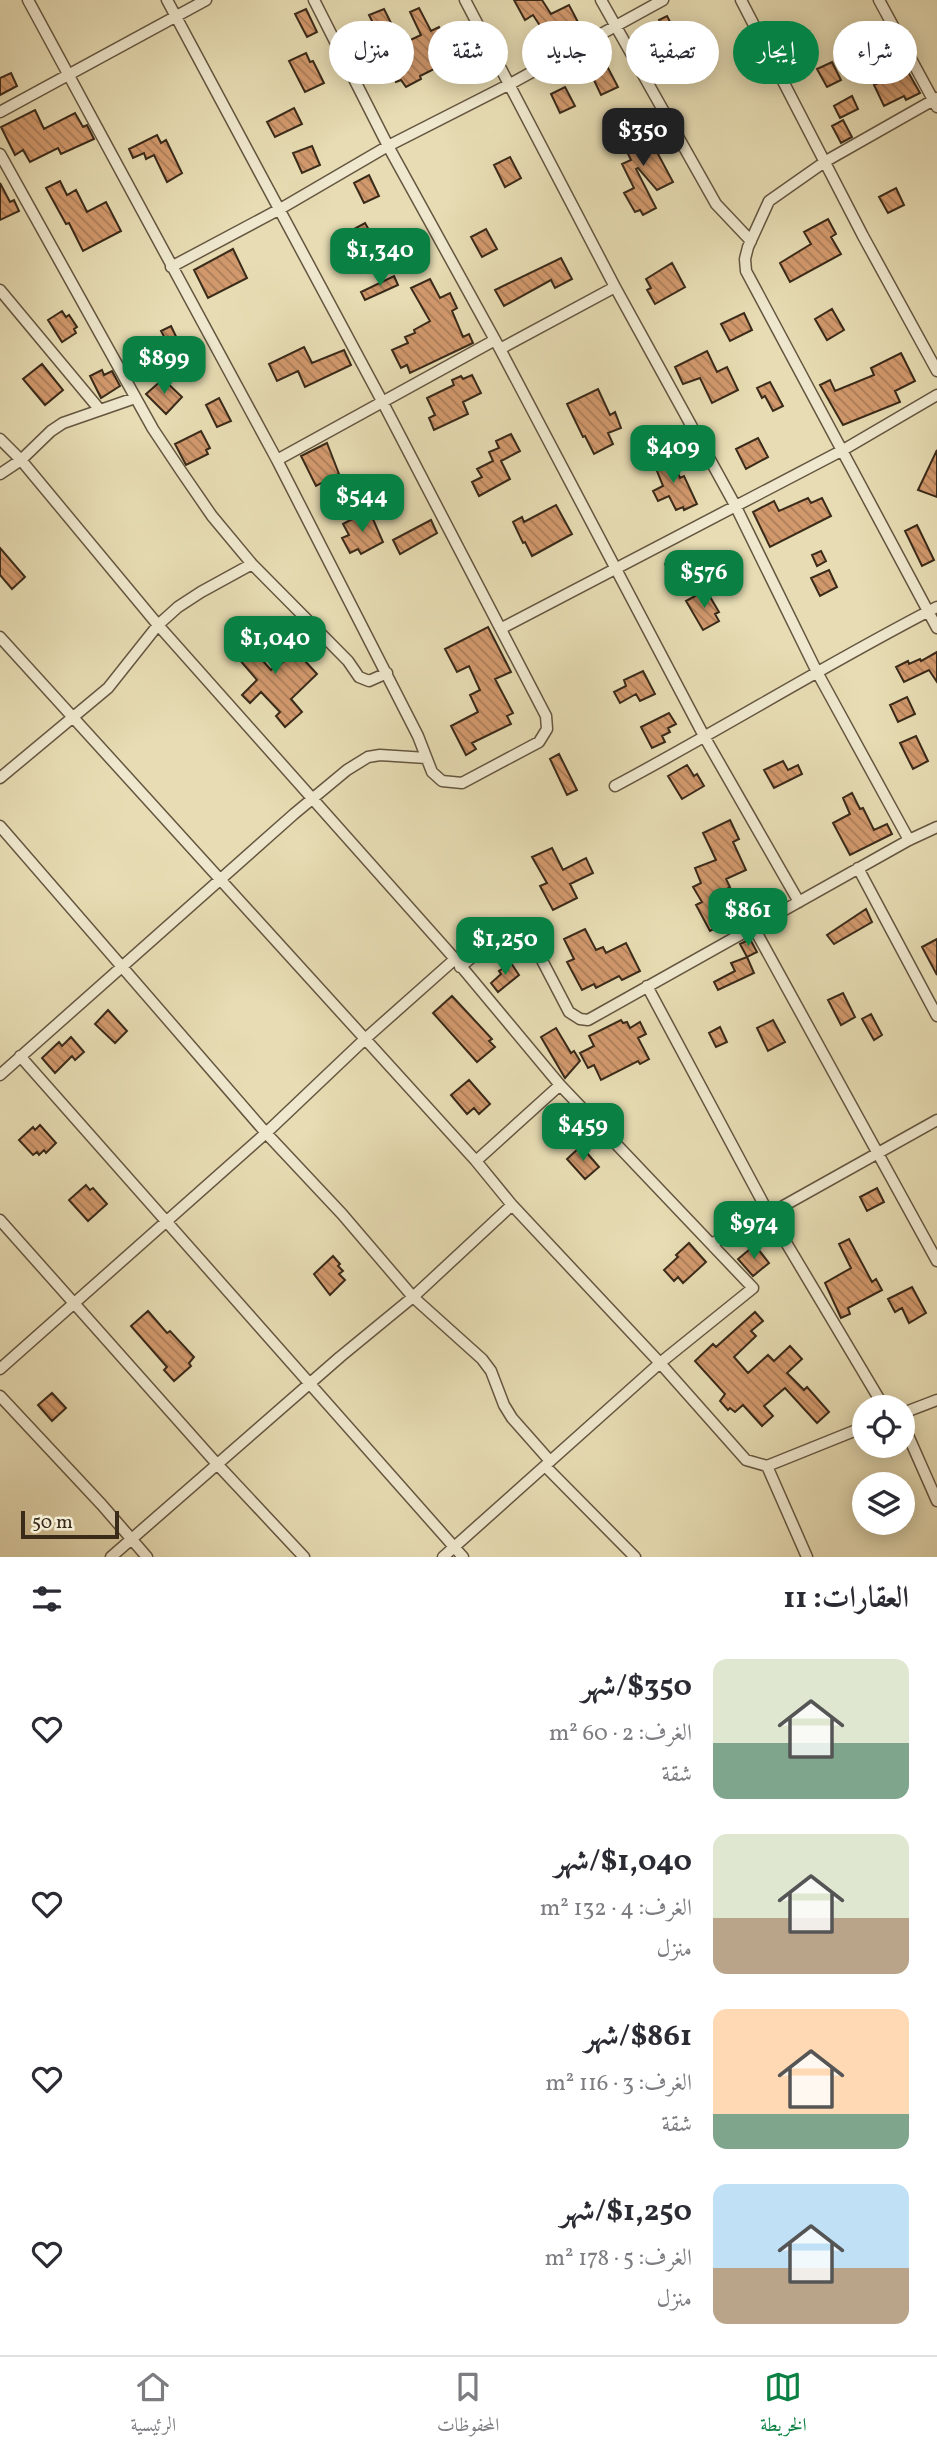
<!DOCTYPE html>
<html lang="ar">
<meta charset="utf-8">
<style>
body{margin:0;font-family:Vollkorn,Amiri,serif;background:#f7f7f7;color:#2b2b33;direction:rtl;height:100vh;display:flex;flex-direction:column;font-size:26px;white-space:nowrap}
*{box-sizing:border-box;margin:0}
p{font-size:23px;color:#7c7c81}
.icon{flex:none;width:38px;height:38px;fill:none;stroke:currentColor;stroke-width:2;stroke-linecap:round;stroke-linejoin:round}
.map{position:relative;height:1557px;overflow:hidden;direction:ltr}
.panel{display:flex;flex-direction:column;background:#fff;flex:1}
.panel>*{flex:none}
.banner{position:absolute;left:21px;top:21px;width:896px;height:63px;direction:rtl;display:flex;gap:14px}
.buttons{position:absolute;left:852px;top:1395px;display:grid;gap:14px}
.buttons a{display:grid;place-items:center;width:63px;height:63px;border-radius:50%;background:#fff;box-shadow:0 4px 18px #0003;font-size:35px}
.scale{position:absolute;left:21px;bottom:18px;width:98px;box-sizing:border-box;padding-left:7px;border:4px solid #3a2a19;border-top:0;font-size:19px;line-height:24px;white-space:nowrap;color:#3a2a19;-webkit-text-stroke:5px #efe8ce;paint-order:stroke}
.price{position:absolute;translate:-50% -60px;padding:0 16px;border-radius:14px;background:#0b8043;color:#fff;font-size:23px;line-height:46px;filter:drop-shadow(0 2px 4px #0008)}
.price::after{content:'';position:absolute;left:50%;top:42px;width:21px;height:16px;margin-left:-10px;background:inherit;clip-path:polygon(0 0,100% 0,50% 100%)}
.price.active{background:#222;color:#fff}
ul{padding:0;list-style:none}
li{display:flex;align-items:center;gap:21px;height:175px;padding:0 28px}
li span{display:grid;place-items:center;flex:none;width:196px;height:140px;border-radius:14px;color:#555}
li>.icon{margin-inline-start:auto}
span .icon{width:84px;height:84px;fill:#fffc;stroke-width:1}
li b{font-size:30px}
h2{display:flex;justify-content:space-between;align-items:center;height:84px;padding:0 28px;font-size:30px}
.tag{padding:0 24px;border-radius:32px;background:#fff;box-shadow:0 4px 18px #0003;font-size:24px;line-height:63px}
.tag.active{background:#0b8043;color:#fff}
.tabs{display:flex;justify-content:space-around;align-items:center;height:98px;border-top:2px solid #e1e1e2;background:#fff;font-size:19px;color:#7c7c81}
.tabs a{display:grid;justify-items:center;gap:4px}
.tabs .active{color:#0b8043}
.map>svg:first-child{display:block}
.building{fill:url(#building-back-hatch);stroke:#3a2a19;stroke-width:2}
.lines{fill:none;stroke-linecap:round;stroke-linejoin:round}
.street-casing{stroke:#655640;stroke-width:13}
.street{stroke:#efe8ce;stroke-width:10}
</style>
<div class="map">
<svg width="937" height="1557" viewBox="0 0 937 1557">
<defs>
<pattern id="building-back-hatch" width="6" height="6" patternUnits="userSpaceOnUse" patternTransform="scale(1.75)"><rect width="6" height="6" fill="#d2996d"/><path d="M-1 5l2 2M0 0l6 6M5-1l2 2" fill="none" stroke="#ab7d59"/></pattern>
</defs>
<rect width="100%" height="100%" fill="#e7dcb3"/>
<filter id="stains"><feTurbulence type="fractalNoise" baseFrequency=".00286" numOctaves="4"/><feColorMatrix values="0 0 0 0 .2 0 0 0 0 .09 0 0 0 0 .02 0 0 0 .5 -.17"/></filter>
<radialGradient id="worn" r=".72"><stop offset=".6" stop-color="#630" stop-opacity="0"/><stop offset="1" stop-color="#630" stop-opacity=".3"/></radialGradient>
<path class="building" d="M 514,0 L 542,0 L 551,14 L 569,5 L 578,22 L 548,38 L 533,15 L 525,20 Z
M 419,8 L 431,31 L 439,27 L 444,35 L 453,30 L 455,33 L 463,30 L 467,40 L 449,47 L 453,54 L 436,63 L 438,67 L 420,76 L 421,79 L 406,87 L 401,80 L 396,82 L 390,72 L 411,61 L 402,44 L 421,35 L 410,12 Z
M 306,9 L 317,32 L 307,37 L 295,14 Z
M 384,9 L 399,39 L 389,43 L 385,34 L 380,37 L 369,15 Z
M 667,16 L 682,45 L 650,61 L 646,52 L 669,41 L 659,20 Z
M 707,34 L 712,43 L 691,55 L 664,66 L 661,60 Z
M 539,40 L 544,49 L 532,56 L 527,46 Z
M 306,53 L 310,62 L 313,61 L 324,83 L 305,92 L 289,61 Z
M 832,62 L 841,80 L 827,87 L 817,69 Z
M 903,63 L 920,93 L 906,100 L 904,96 L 884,106 L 874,85 L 894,75 L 891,69 Z
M 608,68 L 618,87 L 601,95 L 592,76 Z
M 11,73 L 17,86 L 0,95 L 0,78 Z
M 565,87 L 575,106 L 560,113 L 551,94 Z
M 852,96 L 858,109 L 840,118 L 834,106 Z
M 294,108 L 302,124 L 275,137 L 267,122 Z
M 35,110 L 44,129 L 75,113 L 83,127 L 87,125 L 94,139 L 61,154 L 58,148 L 30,162 L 23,150 L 15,155 L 1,127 Z
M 843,120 L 852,137 L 841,143 L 832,126 Z
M 642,124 L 673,182 L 657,190 L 638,168 L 636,169 L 656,208 L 643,215 L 640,210 L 635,212 L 624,193 L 634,188 L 622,164 L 631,160 L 619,135 Z
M 157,135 L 161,143 L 166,140 L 182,173 L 167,182 L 154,155 L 146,159 L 144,153 L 133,158 L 129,149 Z
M 312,146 L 320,165 L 302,173 L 293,153 Z
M 510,157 L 521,178 L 505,187 L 494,165 Z
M 369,175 L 379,196 L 364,203 L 354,183 Z
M 60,181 L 67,195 L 76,190 L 87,212 L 106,202 L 121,231 L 83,251 L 69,223 L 66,224 L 46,188 Z
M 0,183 L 10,202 L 14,200 L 19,211 L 0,220 Z
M 896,188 L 904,205 L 888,213 L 879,197 Z
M 828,219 L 836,234 L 831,237 L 841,254 L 790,282 L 780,263 L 811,244 L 804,232 Z
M 365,223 L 374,239 L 350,253 L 341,236 Z
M 486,229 L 497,249 L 482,257 L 471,237 Z
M 233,249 L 247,278 L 208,298 L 194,270 Z
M 407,256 L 411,266 L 400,271 L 395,261 Z
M 561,258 L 572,279 L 555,288 L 551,280 L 504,306 L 495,290 Z
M 672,263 L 685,287 L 655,304 L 647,290 L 651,288 L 646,279 Z
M 394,276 L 398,285 L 365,300 L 361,292 Z
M 430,279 L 440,298 L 450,293 L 457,308 L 452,311 L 463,337 L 469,334 L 473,343 L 410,373 L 407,365 L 401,368 L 392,350 L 408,343 L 405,337 L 415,333 L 414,330 L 430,321 L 411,288 Z
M 832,309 L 844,330 L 827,340 L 815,319 Z
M 62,311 L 66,317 L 69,315 L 77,327 L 74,329 L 76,333 L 62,342 L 48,320 Z
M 744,313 L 752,330 L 730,341 L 721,324 Z
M 171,326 L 182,349 L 173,353 L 161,331 Z
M 304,347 L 312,363 L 344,350 L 351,365 L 305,387 L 298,371 L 277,381 L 269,364 Z
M 707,351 L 717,372 L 727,367 L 738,390 L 712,403 L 700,378 L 683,384 L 675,367 Z
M 901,353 L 915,381 L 895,391 L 900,402 L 843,425 L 820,385 L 830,380 L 835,391 L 874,375 L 871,368 Z
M 42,364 L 63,390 L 45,405 L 23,379 Z
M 102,370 L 104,375 L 112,371 L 120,386 L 101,398 L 90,376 Z
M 472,375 L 481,393 L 463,402 L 468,414 L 434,430 L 429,418 L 435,415 L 427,398 L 454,385 L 452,380 L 461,376 L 463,379 Z
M 163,379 L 182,397 L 166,414 L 146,394 Z
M 770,382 L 783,406 L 773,411 L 765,396 L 762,398 L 757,388 Z
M 598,389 L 610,415 L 615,412 L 621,428 L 608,433 L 613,444 L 594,454 L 585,436 L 583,437 L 567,404 Z
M 219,398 L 231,421 L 217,427 L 206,405 Z
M 201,431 L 210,448 L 206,450 L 208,454 L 186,465 L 175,444 Z
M 511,434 L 520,451 L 501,461 L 510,479 L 479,496 L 472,482 L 482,477 L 477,469 L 493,461 L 489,452 L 499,448 L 496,441 Z
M 758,438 L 768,457 L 746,469 L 736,449 Z
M 327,443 L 339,474 L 316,486 L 301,456 Z
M 937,450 L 937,497 L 918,490 Z
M 670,454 L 680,478 L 684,476 L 697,504 L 684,510 L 683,507 L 676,510 L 669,496 L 658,501 L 653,491 L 663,486 L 653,461 Z
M 808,498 L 811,503 L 822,498 L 831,516 L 770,547 L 753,512 L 774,501 L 779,511 Z
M 556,505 L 572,534 L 532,556 L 525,542 L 523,543 L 513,522 L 522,517 L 524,522 Z
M 369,510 L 383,542 L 361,554 L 358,549 L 350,553 L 342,538 L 349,535 L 343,524 Z
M 431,520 L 437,533 L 400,554 L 393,540 Z
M 917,525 L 934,560 L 922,566 L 905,531 Z
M 0,548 L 25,577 L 12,589 L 0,575 Z
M 821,551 L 826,561 L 817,566 L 812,555 Z
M 684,553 L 689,562 L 670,573 L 665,564 Z
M 829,570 L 837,587 L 820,596 L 811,578 Z
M 706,590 L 719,612 L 715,614 L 719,621 L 703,630 L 686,601 Z
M 265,623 L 274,633 L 255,652 L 271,670 L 273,668 L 275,670 L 295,650 L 317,674 L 291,699 L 302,712 L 285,727 L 276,716 L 280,712 L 261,692 L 250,703 L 242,695 L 257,680 L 232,651 L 245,640 L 246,641 Z
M 488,627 L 511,672 L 495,679 L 513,713 L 507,716 L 511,724 L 472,743 L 476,749 L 466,755 L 451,726 L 478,712 L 470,695 L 480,690 L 469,666 L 457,672 L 445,649 Z
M 937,652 L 937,682 L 929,670 L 904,682 L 896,667 L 908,661 L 909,664 L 920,659 L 921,661 Z
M 643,671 L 655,694 L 640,701 L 636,694 L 620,703 L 614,692 L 626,686 L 624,680 Z
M 907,697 L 915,714 L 898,722 L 890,705 Z
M 669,713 L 676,724 L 668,728 L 670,732 L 662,736 L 665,742 L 652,748 L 641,727 Z
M 916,736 L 928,761 L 913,769 L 900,743 Z
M 559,754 L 577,790 L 567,795 L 550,759 Z
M 783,761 L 788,770 L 798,765 L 802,774 L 774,788 L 764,770 Z
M 687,765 L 694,776 L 697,774 L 704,786 L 682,799 L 668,776 Z
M 852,793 L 860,809 L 863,808 L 874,830 L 887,824 L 892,834 L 850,855 L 833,823 L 850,814 L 843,798 Z
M 730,820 L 739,839 L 733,842 L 746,870 L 726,879 L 730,887 L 712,897 L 721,915 L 716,918 L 720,926 L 710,931 L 696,905 L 702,902 L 693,887 L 701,883 L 695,868 L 716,860 L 703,833 Z
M 552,848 L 563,870 L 586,858 L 593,873 L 570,884 L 577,898 L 553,910 L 540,886 L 547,883 L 532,857 Z
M 866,909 L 872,922 L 834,944 L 827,935 Z
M 585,929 L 596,950 L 603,947 L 606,953 L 626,943 L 640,971 L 622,980 L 619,976 L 596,988 L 594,984 L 582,990 L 567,962 L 574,959 L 564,939 Z
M 750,939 L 757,952 L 747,957 L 740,944 Z
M 937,939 L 937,975 L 922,947 Z
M 747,957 L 754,973 L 718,990 L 714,982 L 735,971 L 731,963 Z
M 511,963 L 519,975 L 498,992 L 491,983 L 501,974 L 499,971 Z
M 843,993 L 855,1017 L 841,1025 L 828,1000 Z
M 452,996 L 492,1039 L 489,1041 L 495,1047 L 477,1062 L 433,1013 Z
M 108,1010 L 127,1031 L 115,1043 L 95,1024 Z
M 871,1014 L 882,1035 L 874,1040 L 862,1019 Z
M 621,1020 L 623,1023 L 627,1022 L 630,1028 L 640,1022 L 646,1034 L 638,1038 L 649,1059 L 640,1064 L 638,1061 L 601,1080 L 594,1065 L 588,1068 L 580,1053 L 594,1046 L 589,1036 Z
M 773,1020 L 785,1042 L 768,1051 L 757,1028 Z
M 720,1027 L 727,1042 L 716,1047 L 709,1033 Z
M 556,1028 L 571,1053 L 574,1051 L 580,1061 L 565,1078 L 541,1037 Z
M 71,1037 L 84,1052 L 75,1060 L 72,1056 L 55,1073 L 42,1058 L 59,1042 L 62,1046 Z
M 469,1080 L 490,1104 L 479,1114 L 474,1108 L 467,1114 L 451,1095 Z
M 40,1125 L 56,1143 L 46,1153 L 44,1150 L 39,1155 L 37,1152 L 33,1155 L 19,1140 L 33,1127 L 35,1130 Z
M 581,1146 L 599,1167 L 585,1179 L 567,1159 Z
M 86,1185 L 90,1190 L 93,1188 L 107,1204 L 88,1221 L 69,1200 Z
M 877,1188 L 884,1202 L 867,1211 L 860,1197 Z
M 849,1239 L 872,1282 L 876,1279 L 882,1290 L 848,1308 L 850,1314 L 841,1318 L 825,1283 L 851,1268 L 839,1244 Z
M 689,1243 L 706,1262 L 683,1283 L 678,1277 L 674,1281 L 664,1270 L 678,1257 L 676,1255 Z
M 755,1245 L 769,1263 L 753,1276 L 738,1259 Z
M 333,1256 L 340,1264 L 338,1266 L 343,1271 L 339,1274 L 345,1280 L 330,1295 L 314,1274 Z
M 912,1287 L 926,1313 L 909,1323 L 902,1308 L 895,1312 L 888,1299 Z
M 148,1311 L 167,1333 L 170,1331 L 194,1357 L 189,1363 L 191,1366 L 174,1381 L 164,1370 L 167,1367 L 131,1326 Z
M 755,1312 L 763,1321 L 751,1331 L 756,1336 L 734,1357 L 748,1373 L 768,1355 L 774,1361 L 790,1346 L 802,1359 L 787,1373 L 804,1390 L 807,1387 L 829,1412 L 817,1423 L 785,1388 L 764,1406 L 773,1416 L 762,1426 L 743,1405 L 735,1412 L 730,1408 L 728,1410 L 720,1401 L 725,1394 L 695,1361 L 713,1344 L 716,1347 Z
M 52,1393 L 66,1408 L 52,1421 L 38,1405 Z"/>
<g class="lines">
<defs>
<path id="street" d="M 28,0 L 277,460 L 418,736 L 432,772 L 442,781 L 462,783 L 539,742 L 547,729 L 546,716 L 382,401 L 167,0
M 314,0 L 388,146 L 500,349 L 705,738 L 799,902
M 465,0 L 615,287 L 735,505 L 817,672 L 909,840
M 601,0 L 716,204 L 751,241
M 741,0 L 863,236 L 937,371
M 879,0 L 937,107
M 937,98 L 826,161 L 769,201 L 748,247 L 745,259 L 746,271 L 937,628
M 0,112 L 206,0
M 0,154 L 153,429 L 181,471 L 212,516 L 252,564 L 348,661 L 359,677 L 369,681 L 387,673
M 171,267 L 280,209 L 388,146 L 510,84 L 663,0
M 0,290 L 100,410
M 500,349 L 615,287
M 0,439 L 21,460 L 158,625 L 455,959 L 560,1085 L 753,1288 L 660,1363 L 443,1557
M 277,460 L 495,340
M 0,474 L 21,460 L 51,431 L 63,423 L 135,398
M 502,628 L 843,450 L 937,395
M 0,637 L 476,1161 L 512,1205 L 660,1363 L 746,1460 L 767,1466 L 864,1427
M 0,778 L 108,688 L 158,625 L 178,607 L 201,592 L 252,564
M 615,786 C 724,728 828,663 937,607
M 0,826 L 266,1133 L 342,1214 L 413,1297 L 482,1359 L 491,1371 L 504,1405 L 512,1418 L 550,1461
M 858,868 L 937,1016
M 754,928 L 937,1261
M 460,967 L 508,928 L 515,924 L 521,925 L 533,943 L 569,1012 L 580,1019 L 588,1020 L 909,840 L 937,827
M 647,986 L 769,1214 L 884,1407
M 20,1056 L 463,1557
M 0,1075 L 294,814 L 347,770 L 368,757 L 380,755 L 426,758
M 476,1161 L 560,1085
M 0,1220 L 217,1464 L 304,1557
M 711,1244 L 769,1214 L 937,1120
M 0,1369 L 266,1133 L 365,1039 L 455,959
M 0,1396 L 102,1505 L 147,1557
M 903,1413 L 937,1400
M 903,1424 L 937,1501
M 545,1466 L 635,1557
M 767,1466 L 807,1557
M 111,1557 L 340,1357 L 413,1297 L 512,1205"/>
</defs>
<use href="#street" class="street-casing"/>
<use href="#street" class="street"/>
</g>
<rect width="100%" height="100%" filter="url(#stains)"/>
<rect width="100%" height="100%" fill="url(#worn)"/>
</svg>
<div class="buttons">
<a><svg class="icon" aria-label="locate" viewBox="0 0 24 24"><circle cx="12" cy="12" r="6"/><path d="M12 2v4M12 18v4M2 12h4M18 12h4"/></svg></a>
<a><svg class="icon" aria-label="layers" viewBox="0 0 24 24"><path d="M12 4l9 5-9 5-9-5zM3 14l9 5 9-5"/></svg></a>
</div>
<div class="scale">50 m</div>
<b class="price active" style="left:643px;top:168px">$350</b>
<b class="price" style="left:380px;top:288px">$1,340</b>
<b class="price" style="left:164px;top:396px">$899</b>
<b class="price" style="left:673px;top:485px">$409</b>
<b class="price" style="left:362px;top:534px">$544</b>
<b class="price" style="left:704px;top:610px">$576</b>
<b class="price" style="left:275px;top:676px">$1,040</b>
<b class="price" style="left:748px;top:948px">$861</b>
<b class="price" style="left:505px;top:977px">$1,250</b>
<b class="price" style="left:583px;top:1163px">$459</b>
<b class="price" style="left:754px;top:1261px">$974</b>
<div class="banner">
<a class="tag">شراء</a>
<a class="tag active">إيجار</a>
<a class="tag">تصفية</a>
<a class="tag">جديد</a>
<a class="tag">شقة</a>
<a class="tag">منزل</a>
</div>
</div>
<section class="panel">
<h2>العقارات: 11<svg class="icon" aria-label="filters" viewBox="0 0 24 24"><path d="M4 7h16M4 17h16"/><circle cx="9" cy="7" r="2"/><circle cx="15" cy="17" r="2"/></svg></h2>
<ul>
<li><span style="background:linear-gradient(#dfe7d0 60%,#7fa58c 0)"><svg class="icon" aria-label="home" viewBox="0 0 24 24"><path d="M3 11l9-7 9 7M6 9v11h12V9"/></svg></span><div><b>$350/شهر</b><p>الغرف: 2 · 60 m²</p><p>شقة</p></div><svg class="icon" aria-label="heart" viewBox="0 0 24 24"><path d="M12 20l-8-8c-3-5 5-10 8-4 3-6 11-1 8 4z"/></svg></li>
<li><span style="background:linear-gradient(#dfe7d0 60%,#b9a48a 0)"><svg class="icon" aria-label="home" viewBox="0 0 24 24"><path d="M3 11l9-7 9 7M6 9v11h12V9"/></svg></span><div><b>$1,040/شهر</b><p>الغرف: 4 · 132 m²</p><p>منزل</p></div><svg class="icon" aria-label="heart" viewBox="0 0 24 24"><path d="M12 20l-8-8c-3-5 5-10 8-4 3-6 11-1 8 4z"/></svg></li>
<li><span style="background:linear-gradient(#ffd9b3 75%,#7fa58c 0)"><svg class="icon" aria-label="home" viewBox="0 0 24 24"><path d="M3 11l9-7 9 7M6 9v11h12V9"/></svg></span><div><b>$861/شهر</b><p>الغرف: 3 · 116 m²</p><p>شقة</p></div><svg class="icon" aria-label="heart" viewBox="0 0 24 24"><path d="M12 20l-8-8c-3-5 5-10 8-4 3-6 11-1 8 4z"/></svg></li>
<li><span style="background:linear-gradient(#bfe0f5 60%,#b9a48a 0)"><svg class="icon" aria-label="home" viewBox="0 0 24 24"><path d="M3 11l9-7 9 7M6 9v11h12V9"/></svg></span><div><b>$1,250/شهر</b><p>الغرف: 5 · 178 m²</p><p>منزل</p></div><svg class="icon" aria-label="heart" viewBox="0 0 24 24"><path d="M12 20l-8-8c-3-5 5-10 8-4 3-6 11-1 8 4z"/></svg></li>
</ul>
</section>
<nav class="tabs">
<a class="active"><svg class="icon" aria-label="map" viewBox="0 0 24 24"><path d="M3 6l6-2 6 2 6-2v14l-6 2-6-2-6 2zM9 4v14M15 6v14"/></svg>الخريطة</a>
<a><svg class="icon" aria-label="saved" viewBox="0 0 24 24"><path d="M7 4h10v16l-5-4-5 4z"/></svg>المحفوظات</a>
<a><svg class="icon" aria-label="home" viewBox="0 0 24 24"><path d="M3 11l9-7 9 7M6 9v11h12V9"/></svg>الرئيسية</a>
</nav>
